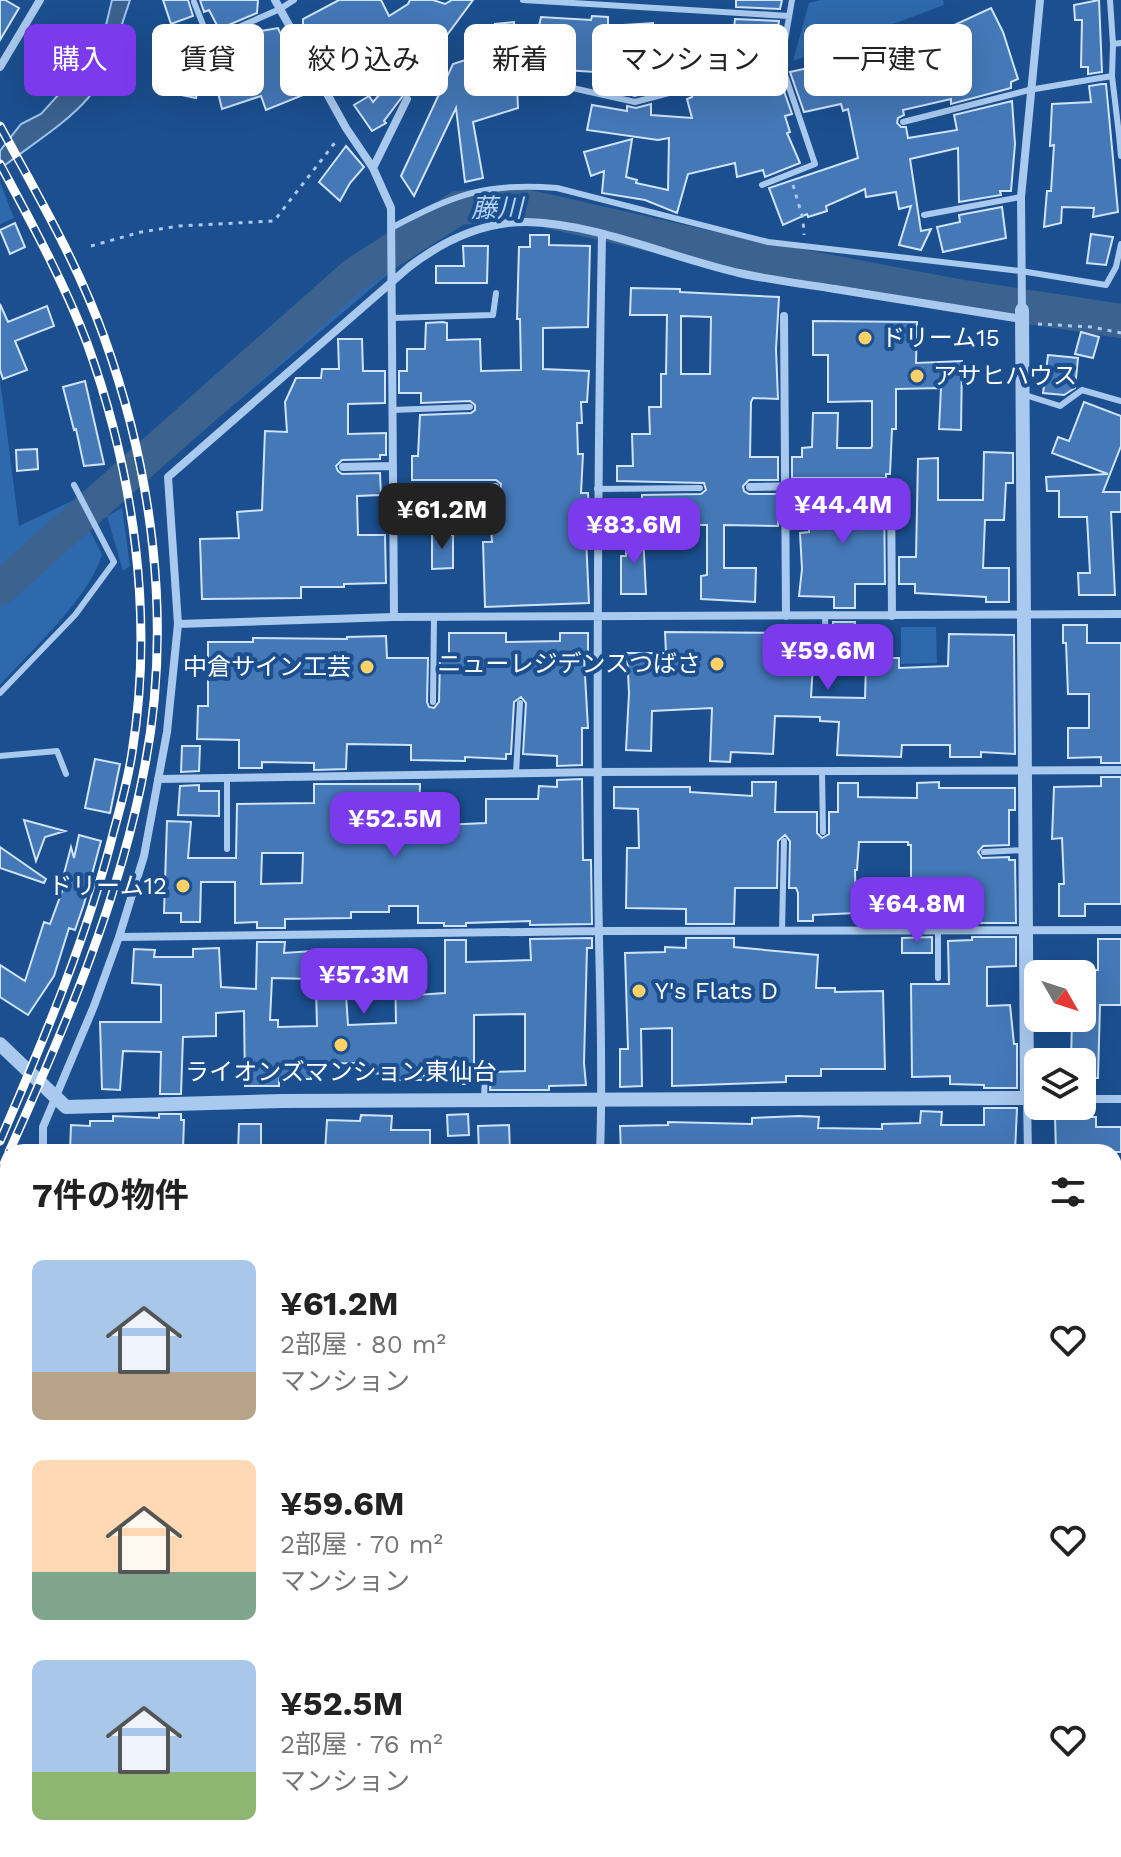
<!DOCTYPE html>
<html lang="ja">
<meta charset="utf-8">
<style>
body{margin:0;font-family:"Work Sans","Noto Sans JP",sans-serif;background:#f6f6f6;color:#222;height:100vh;display:flex;flex-direction:column;font-size:30px;white-space:nowrap}
*{box-sizing:border-box;margin:0}
p{font-size:26px;color:#767676}
.icon{flex:none;width:44px;height:44px;fill:none;stroke:currentColor;stroke-width:2;stroke-linecap:round;stroke-linejoin:round}
.map{position:relative;flex:1;overflow:hidden}
.sheet{position:absolute;left:0px;top:1144px;width:1122px;height:714px;display:flex;flex-direction:column;background:#fff;border-radius:24px 24px 0 0;box-shadow:0 8px 32px #0002}
.sheet>*{flex:none}
.hud{position:absolute;left:24px;top:24px;width:1074px;height:72px;display:flex;gap:16px}
.needle{width:52px;rotate:129deg}
.buttons{position:absolute;left:1024px;top:960px;display:grid;gap:16px}
.buttons a{display:grid;place-items:center;width:72px;height:72px;border-radius:12px;background:#fff;box-shadow:0 8px 32px #0002;font-size:40px}
.price{position:absolute;translate:-50% -68px;padding:0 18px;border-radius:16px;background:#7c3aed;color:#fff;font-size:26px;line-height:52px;filter:drop-shadow(0 2px 4px #0008)}
.price::after{content:'';position:absolute;left:50%;top:48px;width:24px;height:18px;margin-left:-12px;background:inherit;clip-path:polygon(0 0,100% 0,50% 100%)}
.price.current{background:#222;color:#fff}
ul{padding:0;list-style:none}
li{display:flex;align-items:center;gap:24px;height:200px;padding:0 32px}
li span{display:grid;place-items:center;flex:none;width:224px;height:160px;border-radius:12px;color:#555}
li>.icon{margin-inline-start:auto}
span .icon{width:96px;height:96px;fill:#fffc;stroke-width:1}
li b{font-size:34px}
h2{display:flex;justify-content:space-between;align-items:center;height:96px;padding:0 32px;font-size:34px}
.chip{padding:0 28px;border-radius:12px;background:#fff;box-shadow:0 8px 32px #0002;font-size:28px;line-height:72px}
.chip.current{background:#7c3aed;color:#fff}
.map>svg:first-child{display:block}
.green{fill:#2e69ad}
.water{fill:#3c6290;stroke:#9cc4f0;stroke-width:2}
.lines{fill:none;stroke-linecap:round;stroke-linejoin:round}
.river{stroke:#3c6290;stroke-width:34}
.building{fill:#4478b7;stroke:#cfe3fa;stroke-width:2;fill-rule:evenodd}
.path{stroke:#a9c9ee;stroke-width:3;stroke-dasharray:4 6;stroke-linecap:butt}
.service{stroke:#a9c9ee;stroke-width:6}
.minor{stroke:#a9c9ee;stroke-width:8}
.tertiary{stroke:#a9c9ee;stroke-width:14}
.rail-casing{stroke:#fff;stroke-width:9}
.rail{stroke:#1b4f8f;stroke-width:6;stroke-dasharray:18;stroke-linecap:butt}
.poi-dot{fill:#ffd166;stroke:#1b4f8f;stroke-width:3}
.labels{text-anchor:middle;stroke-width:8;stroke-linejoin:round;paint-order:stroke}
.poi-label{font-size:24px;fill:#fff;stroke:#1b4f8f;text-anchor:start}
.water-label{font-size:26px;font-style:italic;fill:#b5d3f5;stroke:#1b4f8f}
</style>
<div class="map">
<svg width="1121" height="1857" viewBox="0 0 1121 1857">
<rect width="100%" height="100%" fill="#1b4f8f"/>
<path class="green" d="M 821,0 L 943,0 L 944,5 L 793,61 L 809,3 Z
M 0,182 L 14,218 L 0,224 Z
M 385,257 L 387,275 L 190,442 L 174,453 L 168,453 L 164,448 Z
M 0,379 L 19,526 L 74,500 L 80,513 L 0,584 Z
M 122,508 L 130,566 L 123,571 L 107,516 Z
M 88,527 L 102,554 C 91,596 30,652 0,685 L 0,598 Z
M 901,627 L 936,627 L 937,663 L 901,664 Z"/>
<path class="water" d="M 112,0 L 130,0 L 120,30 L 123,36 C 113,57 103,79 89,97 C 65,125 29,146 0,169 L 0,151 L 21,124 L 41,114 L 81,70 L 102,42 Z"/>
<g class="lines">
<path class="river" d="M 0,588 L 355,274 L 458,208 L 512,203 L 732,253 L 957,296 L 1121,321"/>
</g>
<path class="building" d="M 0,0 L 5,0 L 19,8 L 0,40 Z
M 163,0 L 188,0 L 193,16 L 171,24 Z
M 200,0 L 258,0 L 257,13 L 219,29 L 209,10 L 204,12 Z
M 339,0 L 381,0 L 389,16 L 408,4 L 410,0 L 433,0 L 445,4 L 452,0 L 473,0 L 447,35 L 438,41 L 406,30 L 371,51 L 372,54 L 341,76 L 324,41 L 316,46 L 303,25 L 303,19 Z
M 736,0 L 782,0 L 780,9 L 736,7 Z
M 1099,0 L 1102,72 L 1088,74 L 1088,67 L 1081,67 L 1082,20 L 1075,20 L 1074,5 Z
M 991,8 L 1003,32 L 1018,79 L 1011,82 L 1011,88 L 951,104 L 951,99 L 903,110 L 904,115 L 898,118 L 897,123 L 901,127 L 906,127 L 908,138 L 957,130 L 954,115 L 1012,101 L 1015,144 L 1011,191 L 1000,191 L 1001,195 L 959,202 L 958,148 L 910,159 L 921,231 L 931,229 L 921,250 L 899,245 L 911,206 L 899,209 L 896,192 L 866,197 L 865,189 L 826,206 L 827,211 L 808,217 L 807,214 L 783,225 L 769,188 L 858,158 L 848,109 L 843,111 L 841,104 L 804,112 L 790,72 L 853,58 L 849,47 L 905,26 L 914,71 L 928,69 L 928,75 L 962,66 L 952,26 Z
M 592,16 L 608,17 L 608,26 L 653,23 L 651,91 L 635,96 L 628,94 L 629,74 L 563,70 L 561,77 L 529,72 L 541,17 L 591,20 Z
M 735,19 L 779,21 L 774,53 L 732,49 Z
M 514,22 L 518,108 L 473,122 L 483,178 L 465,182 L 456,108 L 414,196 L 401,176 L 453,64 L 499,49 L 495,24 Z
M 255,26 L 255,32 L 278,28 L 308,93 L 266,110 L 261,96 L 222,109 L 209,56 L 228,48 L 224,40 Z
M 178,33 L 193,62 L 205,58 L 196,98 L 167,92 L 173,73 L 155,43 Z
M 696,43 L 715,44 L 718,74 L 694,80 Z
M 778,74 L 792,114 L 785,116 L 790,132 L 787,133 L 800,163 L 765,177 L 763,170 L 737,177 L 735,163 L 688,174 L 677,213 L 645,200 L 602,193 L 604,171 L 591,176 L 584,152 L 632,139 L 626,177 L 637,180 L 636,183 L 668,190 L 669,138 L 658,140 L 587,130 L 592,105 L 627,111 L 627,106 L 636,108 L 651,104 L 651,115 L 692,118 L 687,99 L 692,97 L 693,93 L 731,84 L 733,89 Z
M 393,79 L 408,89 L 384,121 L 386,123 L 372,131 L 354,105 L 369,96 L 373,102 Z
M 1102,84 L 1106,84 L 1118,212 L 1093,217 L 1094,208 L 1062,207 L 1061,223 L 1044,227 L 1047,191 L 1051,191 L 1054,145 L 1050,146 L 1052,104 L 1091,102 L 1089,86 Z
M 346,146 L 364,167 L 350,183 L 340,201 L 319,182 Z
M 1002,207 L 1006,238 L 943,252 L 937,227 L 960,222 L 959,215 Z
M 15,223 L 25,247 L 10,254 L 0,230 Z
M 1091,234 L 1113,237 L 1106,265 L 1087,263 Z
M 530,235 L 549,235 L 549,245 L 590,246 L 588,327 L 543,328 L 543,369 L 589,371 L 587,402 L 581,402 L 582,423 L 577,423 L 578,454 L 583,454 L 581,493 L 588,493 L 589,516 L 585,516 L 589,603 L 485,607 L 483,542 L 492,542 L 489,492 L 500,491 L 501,484 L 496,480 L 412,480 L 412,456 L 418,456 L 420,415 L 471,413 L 475,410 L 475,405 L 470,401 L 421,403 L 421,393 L 399,393 L 399,371 L 407,371 L 407,349 L 425,349 L 426,323 L 443,322 L 447,323 L 447,340 L 480,339 L 481,371 L 521,370 L 520,319 L 517,319 L 519,247 L 530,247 Z
M 463,246 L 488,246 L 487,283 L 436,283 L 436,266 L 464,266 Z
M 631,288 L 680,289 L 680,292 L 779,297 L 776,349 L 778,399 L 753,398 L 751,402 L 750,457 L 778,457 L 778,480 L 749,480 L 743,486 L 744,491 L 749,494 L 778,494 L 778,526 L 724,525 L 724,568 L 756,568 L 755,602 L 701,599 L 701,576 L 707,575 L 707,525 L 642,525 L 642,495 L 701,494 L 706,490 L 704,483 L 617,481 L 617,466 L 633,466 L 632,434 L 650,434 L 649,407 L 661,407 L 661,374 L 666,374 L 667,315 L 630,315 ZM 681,316 L 711,317 L 710,374 L 681,374 Z
M 0,304 L 8,322 L 47,306 L 54,326 L 15,341 L 27,370 L 3,379 L 0,370 Z
M 813,321 L 917,322 L 916,363 L 962,361 L 961,430 L 939,429 L 941,388 L 896,389 L 896,429 L 892,429 L 890,474 L 886,474 L 886,478 L 792,478 L 792,457 L 802,457 L 802,448 L 812,447 L 813,413 L 838,413 L 837,448 L 871,448 L 872,446 L 872,401 L 828,402 L 828,355 L 813,355 Z
M 1081,332 L 1099,337 L 1093,358 L 1075,354 Z
M 338,339 L 362,339 L 363,371 L 385,371 L 385,403 L 348,404 L 348,434 L 386,433 L 386,455 L 380,455 L 380,459 L 342,460 L 336,466 L 338,471 L 342,474 L 380,473 L 381,495 L 357,496 L 358,535 L 385,535 L 386,583 L 344,584 L 344,587 L 301,587 L 301,598 L 202,599 L 200,539 L 239,538 L 237,512 L 262,510 L 265,431 L 287,432 L 285,402 L 296,378 L 321,378 L 322,369 L 339,369 Z
M 1048,355 L 1078,358 L 1075,388 L 1064,395 L 1043,393 Z
M 85,381 L 104,464 L 84,466 L 76,429 L 74,430 L 63,387 Z
M 1084,402 L 1121,416 L 1121,446 L 1103,492 L 1121,492 L 1121,512 L 1111,512 L 1115,595 L 1079,595 L 1078,573 L 1090,573 L 1087,517 L 1059,517 L 1059,491 L 1047,491 L 1046,477 L 1108,474 L 1052,453 L 1058,437 L 1069,441 Z
M 37,449 L 38,469 L 17,471 L 16,450 Z
M 984,452 L 1013,453 L 1013,483 L 1006,483 L 1004,520 L 985,520 L 983,568 L 1009,568 L 1009,602 L 986,602 L 986,597 L 915,593 L 915,584 L 899,584 L 899,557 L 916,557 L 918,459 L 938,458 L 938,500 L 983,500 Z
M 884,492 L 885,584 L 855,584 L 855,608 L 834,608 L 834,597 L 799,596 L 802,569 L 800,533 L 809,532 L 810,493 Z
M 626,532 L 643,533 L 646,594 L 621,594 L 621,556 L 626,556 Z
M 432,533 L 453,535 L 453,568 L 432,569 Z
M 833,622 L 855,622 L 854,631 L 861,631 L 861,644 L 888,645 L 887,658 L 899,658 L 899,668 L 948,666 L 949,634 L 1014,635 L 1015,754 L 981,752 L 981,757 L 950,757 L 950,745 L 902,745 L 901,757 L 837,755 L 839,722 L 820,721 L 820,717 L 775,716 L 773,754 L 731,752 L 730,762 L 710,761 L 712,708 L 652,711 L 651,751 L 626,750 L 629,693 L 627,653 L 666,653 L 665,632 L 788,633 L 788,628 L 819,628 L 820,664 L 813,664 L 811,697 L 865,698 L 866,664 L 832,664 Z
M 1063,625 L 1087,625 L 1087,643 L 1121,643 L 1121,763 L 1101,763 L 1101,757 L 1068,758 L 1068,728 L 1089,728 L 1089,694 L 1068,694 L 1066,643 L 1063,643 Z
M 449,633 L 506,633 L 506,642 L 560,641 L 560,633 L 588,633 L 588,657 L 584,657 L 588,728 L 582,728 L 582,765 L 557,766 L 557,756 L 523,754 L 526,703 L 521,697 L 514,702 L 511,754 L 506,754 L 506,759 L 465,757 L 465,761 L 411,760 L 411,745 L 347,744 L 346,769 L 314,770 L 314,763 L 262,762 L 262,768 L 239,768 L 239,740 L 197,739 L 198,706 L 208,706 L 208,642 L 253,642 L 253,638 L 347,639 L 347,637 L 386,636 L 387,658 L 428,658 L 427,702 L 429,707 L 434,708 L 439,702 L 440,658 L 449,659 Z
M 182,746 L 200,746 L 199,771 L 181,772 Z
M 95,759 L 120,764 L 110,813 L 85,808 Z
M 1101,777 L 1121,777 L 1121,904 L 1085,904 L 1085,916 L 1059,916 L 1059,884 L 1064,884 L 1062,838 L 1052,839 L 1054,787 L 1101,786 Z
M 582,779 L 583,860 L 591,860 L 592,924 L 530,925 L 530,921 L 466,923 L 466,926 L 444,926 L 444,923 L 418,923 L 418,906 L 389,906 L 389,912 L 351,912 L 351,918 L 285,919 L 285,928 L 257,928 L 257,922 L 235,923 L 235,882 L 201,882 L 200,922 L 181,922 L 181,913 L 164,913 L 167,821 L 191,822 L 188,858 L 236,858 L 237,804 L 314,803 L 314,784 L 420,784 L 419,826 L 486,823 L 486,799 L 538,799 L 539,786 L 557,787 L 557,780 ZM 262,853 L 303,853 L 302,883 L 261,884 Z
M 752,782 L 776,782 L 775,812 L 817,812 L 817,833 L 822,838 L 829,834 L 829,812 L 838,812 L 838,783 L 858,783 L 858,797 L 917,798 L 917,783 L 939,782 L 939,788 L 1015,788 L 1015,810 L 1009,810 L 1009,845 L 983,846 L 978,852 L 982,858 L 1009,857 L 1009,860 L 1015,860 L 1016,923 L 972,923 L 973,882 L 938,882 L 938,923 L 911,923 L 911,845 L 908,845 L 908,842 L 859,842 L 857,870 L 855,870 L 856,913 L 813,915 L 813,921 L 798,921 L 798,893 L 796,888 L 789,888 L 790,841 L 785,835 L 778,841 L 777,888 L 735,888 L 734,924 L 686,924 L 686,909 L 626,908 L 627,848 L 639,848 L 638,809 L 614,808 L 614,787 L 690,787 L 690,792 L 752,796 Z
M 199,785 L 199,791 L 219,791 L 219,816 L 178,815 L 180,786 Z
M 24,820 L 65,831 L 45,837 L 36,861 Z
M 79,835 L 101,841 L 84,904 L 75,930 L 69,928 L 54,976 L 28,1015 L 0,997 L 0,965 L 25,981 L 44,922 L 50,924 L 64,886 L 61,885 L 71,847 L 74,858 Z
M 0,847 L 46,879 L 44,883 L 0,868 Z
M 932,937 L 932,953 L 902,953 L 902,938 Z
M 972,937 L 1016,937 L 1016,966 L 987,967 L 987,1006 L 1010,1005 L 1014,1044 L 1017,1044 L 1017,1088 L 984,1088 L 984,1085 L 950,1084 L 950,1076 L 912,1077 L 911,984 L 949,984 L 948,941 L 972,940 Z
M 592,938 L 592,948 L 587,948 L 584,1063 L 586,1085 L 549,1086 L 549,1090 L 490,1090 L 491,1072 L 525,1071 L 525,1014 L 474,1015 L 474,1084 L 456,1084 L 456,1076 L 424,1076 L 424,1080 L 396,1080 L 396,1073 L 360,1074 L 359,1063 L 310,1064 L 311,1079 L 279,1079 L 279,1086 L 245,1086 L 244,1011 L 216,1013 L 216,1036 L 183,1037 L 181,1094 L 160,1094 L 161,1052 L 123,1051 L 120,1090 L 102,1089 L 100,1022 L 161,1022 L 161,985 L 132,983 L 134,949 L 155,950 L 154,957 L 193,957 L 193,949 L 219,948 L 221,987 L 256,989 L 257,942 L 285,942 L 284,953 L 343,949 L 348,1025 L 396,1023 L 395,968 L 416,968 L 416,995 L 445,993 L 445,940 L 466,940 L 466,962 L 531,960 L 530,939 ZM 272,978 L 311,979 L 311,988 L 316,988 L 317,1026 L 278,1027 L 278,1020 L 270,1020 Z
M 686,938 L 734,938 L 734,947 L 818,955 L 816,988 L 835,988 L 835,992 L 883,991 L 885,1069 L 821,1069 L 821,1076 L 786,1076 L 786,1082 L 672,1086 L 672,1028 L 641,1029 L 642,1086 L 620,1087 L 620,1049 L 628,1049 L 625,953 L 665,952 L 665,947 L 686,948 Z
M 1098,939 L 1121,939 L 1121,1005 L 1100,1005 L 1098,1078 L 1082,1078 L 1082,1062 L 1071,1062 L 1072,1018 L 1082,1018 L 1082,970 L 1098,970 Z
M 984,1108 L 1017,1108 L 1015,1152 L 621,1152 L 620,1126 L 668,1125 L 668,1122 L 752,1124 L 752,1118 L 799,1116 L 819,1117 L 818,1128 L 882,1129 L 882,1124 L 920,1123 L 921,1111 L 942,1112 L 941,1125 L 984,1125 Z
M 159,1114 L 181,1114 L 181,1120 L 184,1120 L 183,1150 L 141,1148 L 141,1152 L 70,1152 L 71,1125 L 90,1126 L 90,1121 L 113,1121 L 113,1116 L 159,1118 Z
M 468,1114 L 469,1135 L 448,1136 L 447,1115 Z
M 361,1115 L 392,1116 L 391,1130 L 430,1130 L 430,1152 L 325,1152 L 327,1120 L 360,1121 Z
M 1055,1117 L 1096,1117 L 1096,1127 L 1121,1127 L 1121,1152 L 1056,1152 Z
M 239,1124 L 261,1124 L 261,1152 L 238,1152 Z
M 509,1125 L 510,1152 L 479,1152 L 478,1126 Z"/>
<g class="lines">
<path class="path" d="M 468,91 C 499,81 515,76 547,83
M 793,185 L 803,219 L 804,235
M 91,246 L 141,232 L 179,226 L 274,221 L 337,140
M 1038,324 L 1092,327 L 1121,333"/>
<path class="service" d="M 523,0 L 789,16
M 1110,0 L 1113,44 L 1121,43
M 194,2 L 209,40 L 280,9 L 294,0
M 1113,44 L 1112,76 L 1119,135
M 559,85 L 635,102 L 781,63
M 903,122 L 1029,90 L 1112,76
M 1121,135 L 1119,135 L 1121,156
M 762,185 L 815,164 L 781,63 L 792,0
M 924,215 L 1021,197
M 391,228 C 454,195 485,182 557,188 L 768,242 L 1021,271 L 1106,285 L 1116,267 L 1121,244
M 392,318 L 493,315 L 496,293
M 1022,394 L 1060,406 L 1082,390 L 1121,401
M 392,410 L 470,407
M 393,487 L 496,486
M 597,489 L 700,488
M 825,616 L 826,667
M 0,693 L 75,615 L 114,562 L 74,485
M 433,702 L 434,617
M 0,756 L 57,751 L 66,774
M 822,771 L 823,832
M 516,773 L 520,703
M 227,849 L 227,778
M 984,852 L 1025,850
M 782,931 L 784,841
M 938,931 L 938,978
M 484,1101 L 485,1069"/>
<path class="minor" d="M 275,0 L 346,128 L 373,168 L 391,208 L 394,617
M 0,67 L 40,0
M 373,168 L 407,99
M 1022,310 L 1021,197 L 1040,0
M 784,316 L 786,616
M 343,467 L 393,466
M 750,487 L 891,485 L 892,616
M 178,624 L 168,477 L 409,267 C 443,241 482,222 526,222 C 595,223 672,258 739,273 C 771,280 803,284 835,289 C 897,299 960,309 1022,319
M 158,779 L 597,772 L 1121,770
M 119,937 L 598,931 L 1121,930
M 1082,1099 L 1121,1099
M 43,1152 L 43,1127 L 94,1006 L 119,937 L 144,856 L 167,732 L 178,624 L 394,617 L 1121,614
M 600,1152 C 604,1055 598,958 598,861 C 597,652 598,444 602,235
M 1028,1152 L 1027,1098 L 1038,1099
M 1114,1266 L 1121,1266
M 1114,1438 L 1121,1438
M 0,1544 L 8,1540
M 1114,1585 L 1121,1585
M 0,1625 L 8,1638
M 1114,1723 L 1121,1723
M 0,1742 L 8,1739
M 112,1850 L 115,1857
M 377,1850 L 381,1857
M 616,1850 L 616,1857
M 1033,1850 L 1033,1857"/>
<path class="tertiary" d="M 0,1044 L 66,1107 L 283,1101 L 1027,1098 L 1022,310"/>
<defs>
<path id="rail" d="M 0,126 C 37,194 78,264 104,337 C 153,473 172,623 145,765 C 120,900 65,1027 9,1152
M 0,164 C 31,222 64,282 87,343 C 134,473 154,617 132,753 C 128,779 121,805 114,830 C 87,938 44,1039 0,1141
M 0,1173 L 8,1155"/>
</defs>
<use href="#rail" class="rail-casing"/>
<use href="#rail" class="rail"/>
</g>
<g class="poi-dot">
<circle cx="865" cy="338" r="8"/>
<circle cx="917" cy="376" r="8"/>
<circle cx="717" cy="664" r="8"/>
<circle cx="367" cy="667" r="8"/>
<circle cx="183" cy="886" r="8"/>
<circle cx="639" cy="991" r="8"/>
<circle cx="341" cy="1045" r="8"/>
</g>
<g class="labels">
<g class="poi-label">
<text x="881" y="346">ドリーム15</text>
<text x="933" y="384">アサヒハウス</text>
<text x="701" y="672" text-anchor="end">ニューレジデンスつばさ</text>
<text x="351" y="675" text-anchor="end">中倉サイン工芸</text>
<text x="167" y="894" text-anchor="end">ドリーム12</text>
<text x="655" y="999">Y's Flats D</text>
<text x="341" y="1080" text-anchor="middle">ライオンズマンション東仙台</text>
</g>
<g class="water-label">
<text x="497" y="217">藤川</text>
</g>
</g>
</svg>
<div class="buttons">
<a><svg class="needle" viewBox="-14 -14 28 28"><path d="M0-13l5 13h-10z" fill="#e53935"/><path d="M0 13l5-13h-10z" fill="#767676"/></svg></a>
<a><svg class="icon" aria-label="layers" viewBox="0 0 24 24"><path d="M12 4l9 5-9 5-9-5zM3 14l9 5 9-5"/></svg></a>
</div>
<b class="price" style="left:843px;top:546px">¥44.4M</b>
<b class="price current" style="left:442px;top:551px">¥61.2M</b>
<b class="price" style="left:634px;top:566px">¥83.6M</b>
<b class="price" style="left:828px;top:692px">¥59.6M</b>
<b class="price" style="left:395px;top:860px">¥52.5M</b>
<b class="price" style="left:917px;top:945px">¥64.8M</b>
<b class="price" style="left:364px;top:1016px">¥57.3M</b>
<div class="hud">
<a class="chip current">購入</a>
<a class="chip">賃貸</a>
<a class="chip">絞り込み</a>
<a class="chip">新着</a>
<a class="chip">マンション</a>
<a class="chip">一戸建て</a>
</div>
<section class="sheet">
<h2>7件の物件<svg class="icon" aria-label="filters" viewBox="0 0 24 24"><path d="M4 7h16M4 17h16"/><circle cx="9" cy="7" r="2"/><circle cx="15" cy="17" r="2"/></svg></h2>
<ul>
<li><span style="background:linear-gradient(#a9c7e8 70%,#b9a48a 0)"><svg class="icon" aria-label="home" viewBox="0 0 24 24"><path d="M3 11l9-7 9 7M6 9v11h12V9"/></svg></span><div><b>¥61.2M</b><p>2部屋 · 80 m²</p><p>マンション</p></div><svg class="icon" aria-label="heart" viewBox="0 0 24 24"><path d="M12 20l-8-8c-3-5 5-10 8-4 3-6 11-1 8 4z"/></svg></li>
<li><span style="background:linear-gradient(#ffd9b3 70%,#7fa58c 0)"><svg class="icon" aria-label="home" viewBox="0 0 24 24"><path d="M3 11l9-7 9 7M6 9v11h12V9"/></svg></span><div><b>¥59.6M</b><p>2部屋 · 70 m²</p><p>マンション</p></div><svg class="icon" aria-label="heart" viewBox="0 0 24 24"><path d="M12 20l-8-8c-3-5 5-10 8-4 3-6 11-1 8 4z"/></svg></li>
<li><span style="background:linear-gradient(#a9c7e8 70%,#8fb573 0)"><svg class="icon" aria-label="home" viewBox="0 0 24 24"><path d="M3 11l9-7 9 7M6 9v11h12V9"/></svg></span><div><b>¥52.5M</b><p>2部屋 · 76 m²</p><p>マンション</p></div><svg class="icon" aria-label="heart" viewBox="0 0 24 24"><path d="M12 20l-8-8c-3-5 5-10 8-4 3-6 11-1 8 4z"/></svg></li>
</ul>
</section>
</div>
